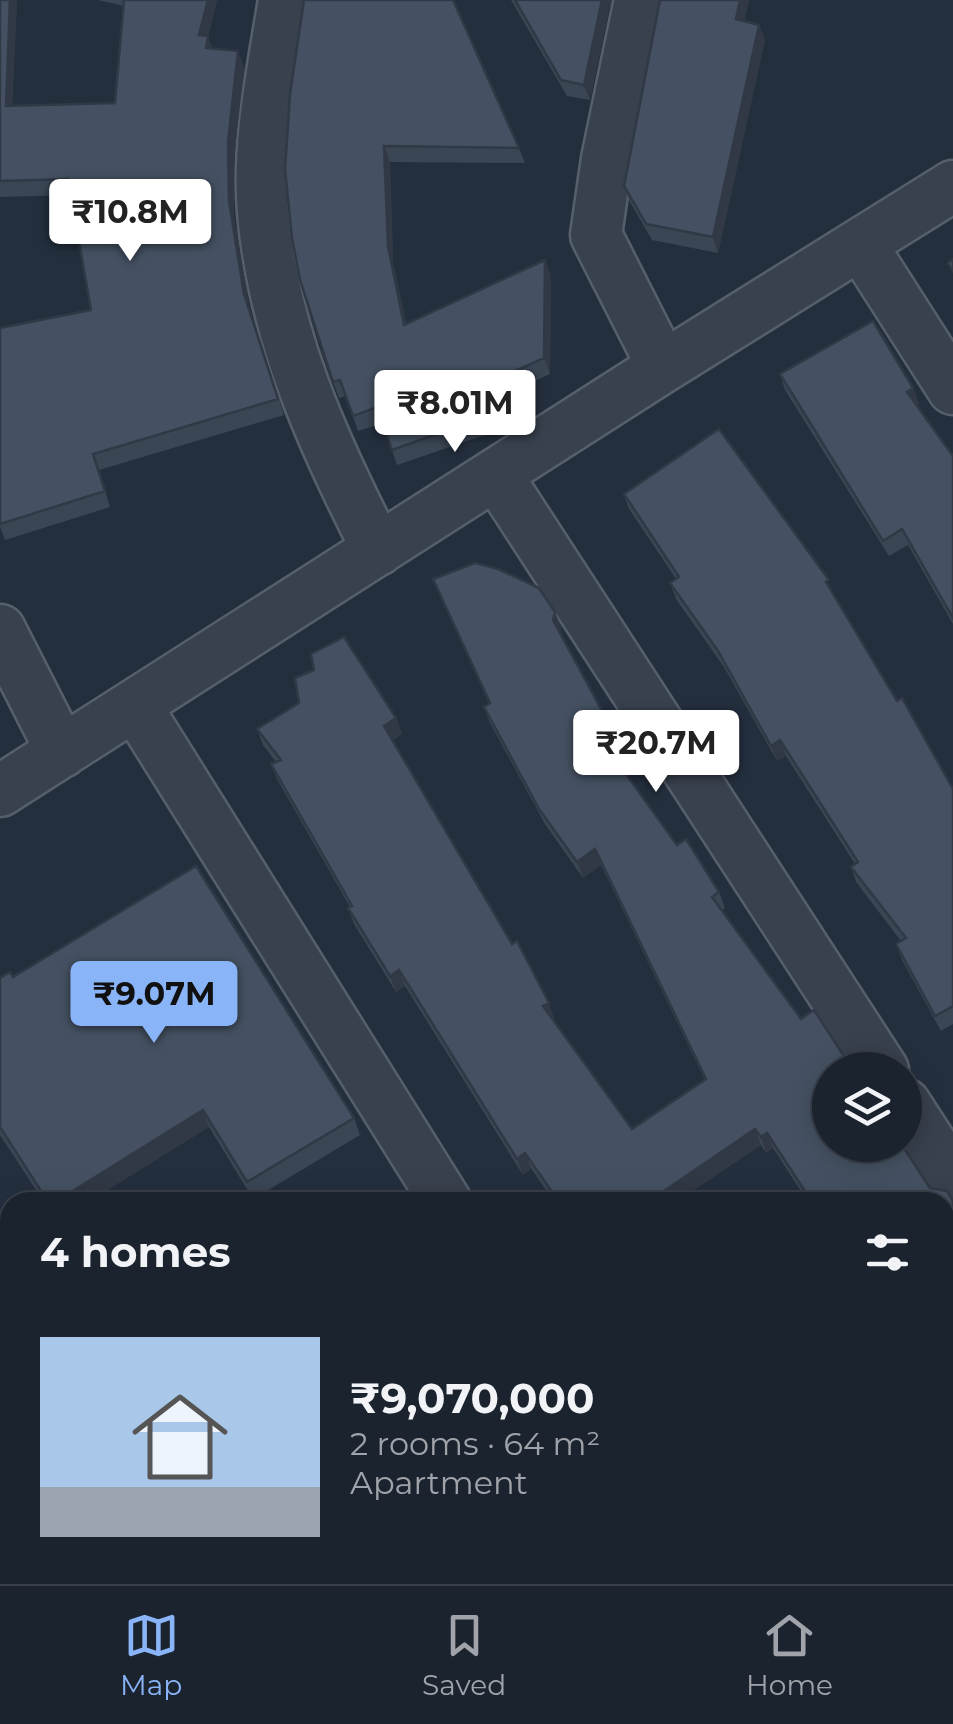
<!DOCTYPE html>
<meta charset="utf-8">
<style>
body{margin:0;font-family:Montserrat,sans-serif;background:#242b36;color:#f1f3f6;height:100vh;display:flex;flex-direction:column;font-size:38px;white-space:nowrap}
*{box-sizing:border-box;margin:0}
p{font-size:32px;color:#a0a4aa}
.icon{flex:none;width:55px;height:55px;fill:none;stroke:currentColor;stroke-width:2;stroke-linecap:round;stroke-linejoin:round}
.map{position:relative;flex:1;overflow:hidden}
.side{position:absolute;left:0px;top:1192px;width:955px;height:392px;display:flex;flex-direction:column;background:#1b232e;border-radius:30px 30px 0 0;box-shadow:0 5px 25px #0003,0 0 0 2px #39404a}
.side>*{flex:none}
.tools{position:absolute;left:812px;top:1052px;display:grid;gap:20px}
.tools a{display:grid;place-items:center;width:110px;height:110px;border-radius:50%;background:#1b232e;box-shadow:0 5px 25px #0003,0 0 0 2px #39404a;font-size:50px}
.price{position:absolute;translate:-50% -85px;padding:0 22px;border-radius:10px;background:#fff;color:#222;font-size:32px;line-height:65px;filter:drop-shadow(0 2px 5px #0008)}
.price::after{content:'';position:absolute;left:50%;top:60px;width:30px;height:22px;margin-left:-15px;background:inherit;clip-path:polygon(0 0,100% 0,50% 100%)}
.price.on{background:#8ab4f8;color:#111}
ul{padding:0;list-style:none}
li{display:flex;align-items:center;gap:30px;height:250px;padding:0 40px}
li+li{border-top:2px solid #39404a}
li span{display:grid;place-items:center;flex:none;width:280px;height:200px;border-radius:0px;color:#555}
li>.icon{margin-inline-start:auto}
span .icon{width:120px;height:120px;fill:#fffc;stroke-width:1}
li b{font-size:42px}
h2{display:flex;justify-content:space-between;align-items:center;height:120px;padding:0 40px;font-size:42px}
.tabs{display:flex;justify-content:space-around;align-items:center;height:140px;border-top:2px solid #39404a;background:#1b232e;font-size:28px;color:#a0a4aa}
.tabs a{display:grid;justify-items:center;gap:5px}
.tabs .on{color:#8ab4f8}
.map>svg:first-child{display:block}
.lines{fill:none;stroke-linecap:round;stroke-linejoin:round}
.minor-casing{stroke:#565f6c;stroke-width:55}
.minor{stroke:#38414e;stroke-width:50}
.wall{fill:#3b4654}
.shaded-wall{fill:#303945}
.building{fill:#455162;stroke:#303945;stroke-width:2.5}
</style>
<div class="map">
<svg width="953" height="1584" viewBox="0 0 953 1584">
<rect width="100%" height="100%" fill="#242f3e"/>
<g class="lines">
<defs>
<path id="minor" d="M 284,0 C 273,69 257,143 263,213 C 274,335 323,443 378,550
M 640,0 L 607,159 L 596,235 L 663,367
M 861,245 L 953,389
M 497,476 L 883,1070
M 0,630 L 62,752
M 135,705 L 446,1202
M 0,791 L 663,367 L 953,186
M 905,1104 L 953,1178
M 0,1294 L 10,1309
M 184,1575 L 189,1584
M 679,1575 L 684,1584"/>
</defs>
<use href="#minor" class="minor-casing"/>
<use href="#minor" class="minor"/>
</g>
<path class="wall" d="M 0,0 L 17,0 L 12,106 L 115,103 L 124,6 L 98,0 L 217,0 L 208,37 L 212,48 L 244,67 L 234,158 L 234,217 L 250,310 L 284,415 L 99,470 L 110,507 L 5,540 L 0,527 L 0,328 L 91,310 L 71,195 L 0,197 Z
M 511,0 L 611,0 L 590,100 L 567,96 Z
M 660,0 L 749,0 L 744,21 L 759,25 L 765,40 L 718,253 L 652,240 L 630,202 L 624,186 Z
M 290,94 L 519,148 L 525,163 L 390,162 L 393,262 L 406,324 L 545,260 L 551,276 L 550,374 L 481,405 L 491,433 L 397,465 L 383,423 L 358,431 L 346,396 L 339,398 L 333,382 Z
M 780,374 L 913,388 L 919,404 L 917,405 L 953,456 L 953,624 L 908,545 L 889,556 L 785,390 Z
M 624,494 L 834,596 L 897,701 L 953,789 L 953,1024 L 941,1031 L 902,960 L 896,944 L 901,941 L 856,882 L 851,867 L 855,864 L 786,756 L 777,761 L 724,667 L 676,599 L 670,583 L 676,579 L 629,509 Z
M 433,579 L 561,627 L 560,632 L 608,722 L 614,737 L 604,743 L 677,845 L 719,892 L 725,908 L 721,910 L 830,1070 L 930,1188 L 953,1201 L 953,1418 L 951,1415 L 945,1419 L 945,1202 L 808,1202 L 773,1148 L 766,1153 L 761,1145 L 676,1202 L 554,1202 L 531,1168 L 523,1175 L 405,986 L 396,992 L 354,924 L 348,908 L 350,907 L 277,779 L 271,764 L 276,762 L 263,745 L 257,729 L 396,718 L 402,734 L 393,740 L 554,1018 L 553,1019 L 632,1129 L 705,1080 L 601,865 L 583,878 L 545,824 L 490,723 L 484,707 L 489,704 Z
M 13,977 L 354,1118 L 360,1135 L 253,1199 L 209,1127 L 88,1202 L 44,1202 L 0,1135 L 0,978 Z"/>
<path class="shaded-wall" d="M 10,0 L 17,0 L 11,122 L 6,106 Z
M 208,0 L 217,0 L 208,37 L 213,52 L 212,64 L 199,35 Z
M 602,0 L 611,0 L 590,100 L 584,85 Z
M 740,0 L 749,0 L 741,35 L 736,19 Z
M 759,25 L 765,40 L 718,253 L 713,237 Z
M 238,51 L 244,67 L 234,158 L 234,217 L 250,310 L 284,415 L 244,294 L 229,201 L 228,142 Z
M 384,146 L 390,162 L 393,262 L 410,340 L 404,325 L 388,246 Z
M 545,260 L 551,276 L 550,374 L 544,358 Z
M 913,388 L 919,404 L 913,408 L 907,392 Z
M 555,612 L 561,627 L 559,636 L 553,620 Z
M 396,718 L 402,734 L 390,741 L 384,726 Z
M 780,740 L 786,756 L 777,761 L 771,746 Z
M 595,849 L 601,865 L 583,878 L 577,862 Z
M 399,970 L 405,986 L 396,992 L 390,976 Z
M 549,1003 L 554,1018 L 549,1022 L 543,1006 Z
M 203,1110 L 209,1127 L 88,1202 L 55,1202 Z
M 755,1129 L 761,1145 L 676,1202 L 648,1202 Z
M 767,1133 L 773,1148 L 766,1153 L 761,1137 Z
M 525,1153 L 531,1168 L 523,1175 L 517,1159 Z
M 946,1399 L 951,1415 L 945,1419 L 945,1400 Z
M 10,1482 L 10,1504 L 0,1511 L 0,1488 Z
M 631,1575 L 639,1575 L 642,1582 L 638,1584 Z"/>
<path class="building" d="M 0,0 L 10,0 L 6,106 L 115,103 L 124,0 L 208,0 L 199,35 L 208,36 L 206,48 L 238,51 L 228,142 L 229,201 L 244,294 L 278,399 L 93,454 L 105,491 L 0,524 L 0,328 L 91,310 L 68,179 L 0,181 Z
M 304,0 L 453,0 L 519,148 L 384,146 L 388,246 L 404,325 L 545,260 L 544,358 L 476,389 L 485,417 L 392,450 L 377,407 L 353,416 L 340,380 L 333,382 L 300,280 L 292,238 L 285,170 L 290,94 Z
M 515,0 L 602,0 L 584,85 L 561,80 Z
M 660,0 L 740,0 L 736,19 L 759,25 L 713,237 L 646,224 L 624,186 Z
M 953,259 L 953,271 L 948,263 Z
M 873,321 L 913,388 L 907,392 L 953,456 L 953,618 L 902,529 L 883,541 L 780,374 Z
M 719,429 L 829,580 L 826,582 L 897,701 L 902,698 L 953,789 L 953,1006 L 935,1016 L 896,944 L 906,938 L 851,867 L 858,862 L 780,740 L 771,746 L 718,651 L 670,583 L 679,577 L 624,494 Z
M 475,563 L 498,569 L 539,588 L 555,612 L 553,620 L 608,722 L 594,730 L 677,845 L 686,839 L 719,892 L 712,897 L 801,1019 L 814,1010 L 853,1070 L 830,1070 L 830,1145 L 902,1145 L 930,1188 L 947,1191 L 953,1201 L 953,1411 L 945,1400 L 945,1202 L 812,1202 L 767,1133 L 761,1137 L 755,1129 L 648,1202 L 559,1202 L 525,1153 L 517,1159 L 399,970 L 390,976 L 348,908 L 352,906 L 271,764 L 281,760 L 257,729 L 299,703 L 295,678 L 314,670 L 311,654 L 344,637 L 396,718 L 384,726 L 512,944 L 517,941 L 549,1003 L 543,1006 L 632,1129 L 706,1079 L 595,849 L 577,862 L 539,809 L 484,707 L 490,703 L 433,579 Z
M 196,866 L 354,1118 L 247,1182 L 203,1110 L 55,1202 L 48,1202 L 0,1127 L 0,978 L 10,972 L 13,977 Z
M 0,1339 L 10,1355 L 10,1482 L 0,1488 Z
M 124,1575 L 155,1575 L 160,1584 L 111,1584 Z
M 282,1575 L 419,1575 L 425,1584 L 287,1584 Z
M 470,1575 L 632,1575 L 638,1584 L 456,1584 Z
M 905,1575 L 933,1575 L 939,1584 L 890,1584 Z"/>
</svg>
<div class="tools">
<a><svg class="icon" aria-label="layers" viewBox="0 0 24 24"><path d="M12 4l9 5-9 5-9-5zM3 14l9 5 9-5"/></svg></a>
</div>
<b class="price" style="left:130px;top:264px">₹10.8M</b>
<b class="price" style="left:455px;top:455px">₹8.01M</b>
<b class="price" style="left:656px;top:795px">₹20.7M</b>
<b class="price on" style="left:154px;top:1046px">₹9.07M</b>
<section class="side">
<h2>4 homes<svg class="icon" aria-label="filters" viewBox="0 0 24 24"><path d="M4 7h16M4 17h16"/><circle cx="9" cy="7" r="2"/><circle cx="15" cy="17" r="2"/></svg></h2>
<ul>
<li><span style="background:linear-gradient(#a9c7e8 75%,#9aa5b1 0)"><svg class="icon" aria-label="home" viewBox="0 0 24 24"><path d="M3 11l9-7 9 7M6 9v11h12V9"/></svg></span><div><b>₹9,070,000</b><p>2 rooms · 64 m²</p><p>Apartment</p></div></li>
</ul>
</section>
</div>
<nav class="tabs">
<a class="on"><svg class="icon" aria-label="map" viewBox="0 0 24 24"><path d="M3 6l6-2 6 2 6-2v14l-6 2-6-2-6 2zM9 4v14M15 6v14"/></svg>Map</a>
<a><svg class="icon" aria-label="saved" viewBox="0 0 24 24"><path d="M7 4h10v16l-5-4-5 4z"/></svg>Saved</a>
<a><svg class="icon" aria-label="home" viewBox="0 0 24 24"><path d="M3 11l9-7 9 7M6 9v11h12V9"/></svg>Home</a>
</nav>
